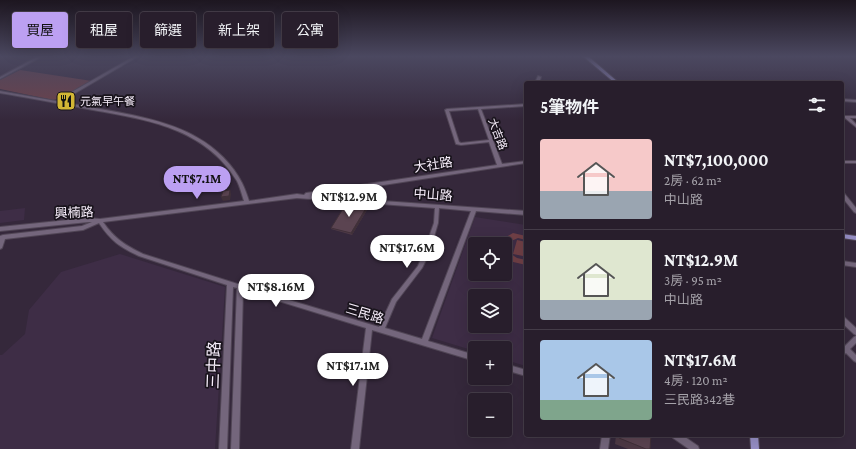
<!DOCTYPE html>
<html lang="zh-TW">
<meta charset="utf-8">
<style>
body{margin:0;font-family:"Crimson Pro","Noto Sans TC",serif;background:#302734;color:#f1f3f6;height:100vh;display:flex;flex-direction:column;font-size:15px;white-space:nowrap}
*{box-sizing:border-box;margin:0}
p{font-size:13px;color:#a5a2a9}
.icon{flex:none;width:22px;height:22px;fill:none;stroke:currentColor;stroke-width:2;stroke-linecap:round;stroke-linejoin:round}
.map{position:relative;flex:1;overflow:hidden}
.sheet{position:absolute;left:524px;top:81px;width:320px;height:356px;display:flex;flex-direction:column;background:#281e2c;border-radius:4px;box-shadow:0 4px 16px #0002,0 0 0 1px #443c48}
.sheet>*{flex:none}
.hud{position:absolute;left:12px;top:12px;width:380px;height:36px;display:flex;gap:8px}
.tools{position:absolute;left:468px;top:237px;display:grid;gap:8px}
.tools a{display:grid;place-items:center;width:44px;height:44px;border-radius:4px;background:#281e2c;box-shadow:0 4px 16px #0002,0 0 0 1px #443c48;font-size:20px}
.price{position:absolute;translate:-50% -34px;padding:0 9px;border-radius:14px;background:#fff;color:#222;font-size:13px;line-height:26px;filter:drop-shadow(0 1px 2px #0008)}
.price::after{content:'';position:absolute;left:50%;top:24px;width:12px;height:9px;margin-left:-6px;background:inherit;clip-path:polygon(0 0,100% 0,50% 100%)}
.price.active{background:#bca0f2;color:#111}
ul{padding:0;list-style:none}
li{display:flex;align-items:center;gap:12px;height:100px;padding:0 16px}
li+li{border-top:1px solid #443c48}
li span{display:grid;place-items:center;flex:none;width:112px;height:80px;border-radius:4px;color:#555}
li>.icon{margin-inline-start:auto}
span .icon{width:48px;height:48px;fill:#fffc;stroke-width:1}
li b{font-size:17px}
h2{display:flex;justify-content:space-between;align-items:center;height:48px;padding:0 16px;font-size:17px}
.chip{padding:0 14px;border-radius:4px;background:#281e2c;box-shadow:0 4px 16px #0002,0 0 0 1px #443c48;font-size:14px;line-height:36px}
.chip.active{background:#bca0f2;color:#111}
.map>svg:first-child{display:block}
.built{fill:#3e2d46;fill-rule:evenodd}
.green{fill:#714047}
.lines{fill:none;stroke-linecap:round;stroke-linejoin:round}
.minor-casing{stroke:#514656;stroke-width:2}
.major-casing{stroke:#514656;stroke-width:2}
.minor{fill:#74667c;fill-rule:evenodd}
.major{fill:#968ec5;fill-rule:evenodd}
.wall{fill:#4e3a46}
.shaded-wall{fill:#403039}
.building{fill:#5b4451;stroke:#403039}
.labels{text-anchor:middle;stroke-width:3.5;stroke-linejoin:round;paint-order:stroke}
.far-poi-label{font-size:11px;fill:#f8effc;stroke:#19141c;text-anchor:start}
.far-street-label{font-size:11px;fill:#f8effc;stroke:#19141c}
.street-label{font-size:13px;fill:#f8effc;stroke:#19141c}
.near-street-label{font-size:16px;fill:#f8effc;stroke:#19141c}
</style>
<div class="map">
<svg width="856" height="449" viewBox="0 0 856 449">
<rect width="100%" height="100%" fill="#35283b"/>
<path class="built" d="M 25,208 L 24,220 L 0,223 L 0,211 Z
M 475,217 L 526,225 L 526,366 L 505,360 L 505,348 L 475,348 L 475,351 L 432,338 ZM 475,244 L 505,244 L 505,274 L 475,274 ZM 475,296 L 505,296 L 505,326 L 475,326 Z
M 120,254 L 225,287 L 215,449 L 0,449 L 0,355 L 2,355 L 25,334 L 29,310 L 61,272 Z"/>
<path class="green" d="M 20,70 L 92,81 L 58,99 L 53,100 L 0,89 L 0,80 Z
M 513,233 L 526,236 L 526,240 L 518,238 L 509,242 L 507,247 L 508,252 L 517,258 L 526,260 L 526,265 L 505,260 L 505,244 L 499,244 L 503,239 Z
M 517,240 L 526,242 L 523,256 L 513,254 Z"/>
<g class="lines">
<defs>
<path id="minor" d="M 37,57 L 41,57 L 0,79 L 0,77 Z
M 133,57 L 137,57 L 60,102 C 84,106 108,110 132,115 C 155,120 178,126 198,138 C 216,148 233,165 242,183 C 245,189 247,195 249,201 L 297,194 L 304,195 L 306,193 L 497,165 L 489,142 L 461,145 L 456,144 L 445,110 L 447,109 L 526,104 L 526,106 L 481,109 L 502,164 L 526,161 L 526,163 L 312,196 L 526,211 L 526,215 L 476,211 L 428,341 L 475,355 L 475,361 L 372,330 L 359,449 L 351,449 L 366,328 L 243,290 L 239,449 L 231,449 L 237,288 L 233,287 L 227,449 L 219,449 L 227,285 L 139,256 C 120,247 111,241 99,223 L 83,230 L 5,239 L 2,248 L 0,249 L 0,236 L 3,235 L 82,226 L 92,222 L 88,222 L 0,231 L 0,227 L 88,218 L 100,219 L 244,201 C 242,195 240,187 237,181 C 205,128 148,120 93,110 C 62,104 31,98 0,93 L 0,91 L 56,101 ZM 478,109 L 489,140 L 461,143 L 459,142 L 449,111 ZM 297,198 L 435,208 L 434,223 L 423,254 L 418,266 L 392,299 L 379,327 L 269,294 L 143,254 C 125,245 115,239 103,222 ZM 439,208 L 471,211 L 422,339 L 385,328 L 396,302 L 422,268 L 429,254 L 438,223 Z
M 538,76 L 541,77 L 539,83 L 535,83 Z
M 842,99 L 856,100 L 856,102 L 842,101 Z
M 842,116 L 856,116 L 856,118 L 850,118 L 856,124 L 856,127 L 845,118 L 842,118 Z
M 842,161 L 856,161 L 856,163 L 842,163 Z
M 842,192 L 844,193 L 856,208 L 856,213 L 854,212 L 842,197 Z
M 842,261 L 856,263 L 856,267 L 842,265 Z
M 842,316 L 844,317 L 856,328 L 856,335 L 854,334 L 842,323 Z
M 856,336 L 856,343 L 850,349 L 856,355 L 856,362 L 854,361 L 846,353 L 842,356 L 842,349 L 854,337 Z
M 505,364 L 526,370 L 526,376 L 505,370 Z
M 602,435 L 610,435 L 608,449 L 600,449 Z
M 672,435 L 682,435 L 698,446 L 699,449 L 689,449 L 673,438 Z"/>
<path id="major" d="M 584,57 L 589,57 L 619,83 L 615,83 Z
M 842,234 L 856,236 L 856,240 L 842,238 Z
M 750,435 L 758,435 L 759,449 L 751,449 Z"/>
</defs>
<use href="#minor" class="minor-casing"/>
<use href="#major" class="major-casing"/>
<use href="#minor" class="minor"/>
<use href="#major" class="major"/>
</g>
<path class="wall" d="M 366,208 L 367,210 L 352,235 L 331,229 L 331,228 Z
M 616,435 L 651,435 L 650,449 L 628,449 L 615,444 Z"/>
<path class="shaded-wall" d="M 230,190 L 231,194 L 230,200 L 223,201 L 221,197 Z
M 366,208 L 367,210 L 352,235 L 351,233 Z"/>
<path class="building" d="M 230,190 L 229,196 L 221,197 L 223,191 Z
M 346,204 L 366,208 L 351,233 L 331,228 Z
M 620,435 L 651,435 L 650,449 L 646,449 L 619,438 Z"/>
<linearGradient id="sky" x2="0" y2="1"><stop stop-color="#1d1620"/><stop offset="0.47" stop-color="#4b4860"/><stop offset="1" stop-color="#4b4860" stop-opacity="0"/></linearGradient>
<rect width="856" height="120" fill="url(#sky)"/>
<defs>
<symbol id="restaurant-square" viewBox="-11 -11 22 22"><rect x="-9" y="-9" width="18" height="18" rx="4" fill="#d2b635" stroke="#19141c"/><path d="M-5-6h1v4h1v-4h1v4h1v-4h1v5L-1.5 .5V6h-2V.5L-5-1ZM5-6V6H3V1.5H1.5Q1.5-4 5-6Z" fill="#111"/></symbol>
</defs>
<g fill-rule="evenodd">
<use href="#restaurant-square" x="55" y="90" width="22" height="22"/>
</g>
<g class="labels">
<g class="far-poi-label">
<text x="80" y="105">元氣早午餐</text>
</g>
<g class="far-street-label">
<text transform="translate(498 134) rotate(69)" y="4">大吉路</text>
</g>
<g class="street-label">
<text transform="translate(433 164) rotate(-9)" y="5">大社路</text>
<text transform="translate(433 194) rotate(4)" y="5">中山路</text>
<text transform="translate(74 212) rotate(-2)" y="5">興楠路</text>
<text transform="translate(365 313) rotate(17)" y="5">三民路</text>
</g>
<g class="near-street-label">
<text transform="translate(213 365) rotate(-88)" y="6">三中路</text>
</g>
</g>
</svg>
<div class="tools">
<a><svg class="icon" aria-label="locate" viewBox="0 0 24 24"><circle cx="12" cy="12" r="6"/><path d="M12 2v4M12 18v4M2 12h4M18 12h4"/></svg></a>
<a><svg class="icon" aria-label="layers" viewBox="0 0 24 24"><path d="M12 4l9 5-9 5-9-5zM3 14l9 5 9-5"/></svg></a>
<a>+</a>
<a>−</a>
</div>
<b class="price active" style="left:197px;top:200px">NT$7.1M</b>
<b class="price" style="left:349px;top:218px">NT$12.9M</b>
<b class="price" style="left:407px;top:269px">NT$17.6M</b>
<b class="price" style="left:276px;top:308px">NT$8.16M</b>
<b class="price" style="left:353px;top:387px">NT$17.1M</b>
<div class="hud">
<a class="chip active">買屋</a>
<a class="chip">租屋</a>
<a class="chip">篩選</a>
<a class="chip">新上架</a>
<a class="chip">公寓</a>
</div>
<section class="sheet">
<h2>5筆物件<svg class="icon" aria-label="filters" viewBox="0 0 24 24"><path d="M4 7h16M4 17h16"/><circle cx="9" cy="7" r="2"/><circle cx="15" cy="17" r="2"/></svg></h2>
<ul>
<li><span style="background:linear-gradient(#f6c9c9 65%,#9aa5b1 0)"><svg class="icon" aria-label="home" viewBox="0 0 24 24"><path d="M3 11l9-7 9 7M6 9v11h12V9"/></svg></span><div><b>NT$7,100,000</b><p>2房 · 62 m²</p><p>中山路</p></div></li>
<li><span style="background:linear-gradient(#dfe7d0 75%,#9aa5b1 0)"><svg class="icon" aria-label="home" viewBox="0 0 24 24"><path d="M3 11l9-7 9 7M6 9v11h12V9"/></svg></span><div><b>NT$12.9M</b><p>3房 · 95 m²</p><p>中山路</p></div></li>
<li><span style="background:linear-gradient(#a9c7e8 75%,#7fa58c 0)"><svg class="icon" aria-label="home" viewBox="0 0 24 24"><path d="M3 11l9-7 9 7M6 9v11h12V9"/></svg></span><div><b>NT$17.6M</b><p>4房 · 120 m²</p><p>三民路342巷</p></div></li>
</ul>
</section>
</div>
